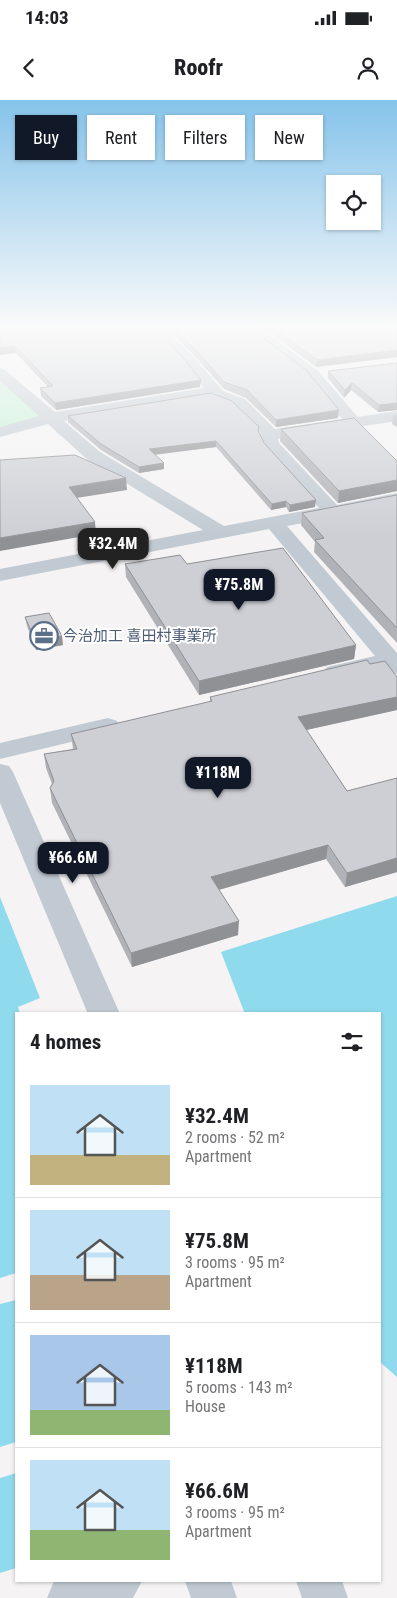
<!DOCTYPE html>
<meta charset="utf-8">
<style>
body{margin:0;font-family:"Roboto Condensed","Noto Sans JP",sans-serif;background:#f2f2f2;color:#202124;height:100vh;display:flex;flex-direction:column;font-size:19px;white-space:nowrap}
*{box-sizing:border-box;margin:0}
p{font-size:16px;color:#757577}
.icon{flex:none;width:28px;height:28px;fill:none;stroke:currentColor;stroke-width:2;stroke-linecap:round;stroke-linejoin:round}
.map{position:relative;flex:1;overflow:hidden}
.side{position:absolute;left:15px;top:912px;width:366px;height:570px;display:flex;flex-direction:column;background:#fff;border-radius:0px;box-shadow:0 1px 4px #0004}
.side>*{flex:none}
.banner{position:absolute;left:15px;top:15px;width:368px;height:45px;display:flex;gap:10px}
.fabs{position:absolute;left:326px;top:75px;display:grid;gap:10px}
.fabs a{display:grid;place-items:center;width:55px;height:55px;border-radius:0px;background:#fff;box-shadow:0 1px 4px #0004;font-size:25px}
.price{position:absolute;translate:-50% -42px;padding:0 11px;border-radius:10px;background:#111827;color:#fff;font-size:16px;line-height:32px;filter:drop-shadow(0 1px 2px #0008)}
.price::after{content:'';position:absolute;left:50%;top:30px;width:15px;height:11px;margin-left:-8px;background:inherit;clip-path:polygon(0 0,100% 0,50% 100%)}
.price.current{background:#222;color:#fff}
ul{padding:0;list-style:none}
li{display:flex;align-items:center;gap:15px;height:125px;padding:0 15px}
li+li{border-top:1px solid #e0e0e0}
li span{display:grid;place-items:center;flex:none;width:140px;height:100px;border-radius:0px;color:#555}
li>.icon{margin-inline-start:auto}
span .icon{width:60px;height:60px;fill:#fffc;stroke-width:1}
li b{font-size:21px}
h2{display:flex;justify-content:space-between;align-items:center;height:60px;padding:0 15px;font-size:21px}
.tag{padding:0 18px;border-radius:0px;background:#fff;box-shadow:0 1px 4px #0004;font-size:18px;line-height:45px}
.tag.current{background:#111827;color:#fff}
.status{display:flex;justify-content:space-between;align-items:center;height:35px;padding:0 25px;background:#fff;direction:ltr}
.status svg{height:14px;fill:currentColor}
header{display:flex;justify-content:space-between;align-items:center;height:65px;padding:0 15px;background:#fff;font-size:22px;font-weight:800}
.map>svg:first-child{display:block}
.green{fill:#c3f1d5}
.water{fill:#90daee}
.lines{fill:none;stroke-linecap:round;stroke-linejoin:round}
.minor{fill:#c1cad2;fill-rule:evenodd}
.wall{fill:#b0b2b7}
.shaded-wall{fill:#909195}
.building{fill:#cdcfd5;stroke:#909195}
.labels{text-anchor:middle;stroke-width:4;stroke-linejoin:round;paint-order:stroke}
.service-label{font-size:15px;fill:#4e5e75;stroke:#fff;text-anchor:start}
</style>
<div class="status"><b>14:03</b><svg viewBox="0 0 49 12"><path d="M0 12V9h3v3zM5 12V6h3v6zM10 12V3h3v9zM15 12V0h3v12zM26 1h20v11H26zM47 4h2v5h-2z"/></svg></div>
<header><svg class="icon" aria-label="back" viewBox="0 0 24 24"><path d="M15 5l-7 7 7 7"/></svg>Roofr<svg class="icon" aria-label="person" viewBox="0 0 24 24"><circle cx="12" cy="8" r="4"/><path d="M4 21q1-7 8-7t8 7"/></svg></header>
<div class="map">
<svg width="397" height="1498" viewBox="0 0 397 1498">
<rect width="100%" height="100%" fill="#f5f3f3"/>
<path class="green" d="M 0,279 L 42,318 L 0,328 Z"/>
<path class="water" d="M 397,796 L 397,1277 L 380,1262 L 380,914 L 245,914 L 221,852 Z
M 0,797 L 40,898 L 18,907 L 20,914 L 16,914 L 16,1173 L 0,1178 Z
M 16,1200 L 16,1342 L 0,1347 L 0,1204 Z
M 16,1373 L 16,1468 L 0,1473 L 0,1378 Z"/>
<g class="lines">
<path class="minor" d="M 147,226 L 162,226 L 192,255 L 223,291 L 245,299 L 275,329 L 342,319 L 308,277 L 241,226 L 258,226 L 318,271 L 358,317 L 397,311 L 397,321 L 278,339 L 279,343 L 337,405 L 397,393 L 397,405 L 287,426 L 397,553 L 397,574 L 389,572 L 385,567 L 335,579 L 327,577 L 323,572 L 327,567 L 375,556 L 269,429 L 0,481 L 0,469 L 203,430 L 88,360 L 48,324 L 0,337 L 0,327 L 39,316 L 0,281 L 0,268 L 5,270 L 55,312 L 204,288 L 182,261 ZM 211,297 L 233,305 L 261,333 L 259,335 L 265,348 L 319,408 L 224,426 L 100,352 L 64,321 Z
M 108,618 L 117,621 L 120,626 L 117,631 L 0,659 L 0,643 Z
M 0,664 L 9,666 L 13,672 L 120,914 L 88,914 L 0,703 Z
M 54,1481 L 142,1481 L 133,1498 L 47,1498 Z
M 185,1481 L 231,1481 L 237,1498 L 191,1498 Z
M 296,1481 L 342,1481 L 348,1498 L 302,1498 Z"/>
</g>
<path class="wall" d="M 0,226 L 200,287 L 56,310 L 41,296 L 40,288 L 48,287 L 16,253 Z
M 164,226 L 248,226 L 338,318 L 276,327 L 246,298 L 224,289 L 193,254 Z
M 261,226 L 397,226 L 397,257 L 316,267 Z
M 397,263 L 397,310 L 378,312 L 351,290 L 344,298 L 328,278 L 328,271 Z
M 397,315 L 397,327 L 392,324 L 393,316 Z
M 68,316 L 258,332 L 264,343 L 315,407 L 289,412 L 286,407 L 271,410 L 216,347 L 155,355 L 164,369 L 139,373 L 101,350 L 68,322 Z
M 281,329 L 397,361 L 397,391 L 338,403 L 280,341 Z
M 397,395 L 397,543 L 314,452 L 315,442 L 301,425 L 302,413 Z
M 125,464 L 187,464 L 356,545 L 354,559 L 199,595 L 126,477 Z
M 25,517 L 63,545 L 36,550 L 27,526 Z
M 370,564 L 397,577 L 397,610 L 306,630 L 347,691 L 397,678 L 397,772 L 345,787 L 326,759 L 219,790 L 238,835 L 132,867 L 52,703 L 50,688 L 52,684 L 46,668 L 44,654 L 73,649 L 71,634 L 210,602 L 210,597 Z"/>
<path class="shaded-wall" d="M 15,246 L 16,253 L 0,255 L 0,248 Z
M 397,250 L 397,257 L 316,267 L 317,260 Z
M 201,280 L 200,287 L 56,310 L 55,303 Z
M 352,283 L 351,290 L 344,298 L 345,290 Z
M 397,303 L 397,310 L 378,312 L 379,305 Z
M 339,310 L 338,318 L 276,327 L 276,320 Z
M 216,341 L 216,347 L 149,355 L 149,349 Z
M 164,363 L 164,369 L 139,373 L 139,367 Z
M 126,378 L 127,390 L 70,399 L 69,387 Z
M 397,380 L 397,391 L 338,403 L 339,391 Z
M 316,400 L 315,407 L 289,412 L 290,405 Z
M 286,401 L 286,407 L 271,410 L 272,404 Z
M 95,422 L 96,434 L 0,451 L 0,438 Z
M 62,536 L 63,545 L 36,550 L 35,540 Z
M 356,545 L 354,559 L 199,595 L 199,581 Z
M 397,597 L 397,610 L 297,632 L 298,617 Z
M 328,745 L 326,759 L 211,792 L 211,777 Z
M 397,758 L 397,772 L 345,787 L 347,773 Z
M 239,821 L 238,835 L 132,867 L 131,853 Z"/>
<path class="building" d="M 0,226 L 152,226 L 181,255 L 201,280 L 55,303 L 40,288 L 53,286 L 15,246 L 0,248 Z
M 171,226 L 248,226 L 307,271 L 339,310 L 276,320 L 247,290 L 224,282 L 193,247 Z
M 270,226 L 397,226 L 397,250 L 317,260 Z
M 397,263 L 397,303 L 379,305 L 352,283 L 345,290 L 328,271 Z
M 211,293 L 232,301 L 259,327 L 258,330 L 264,343 L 316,400 L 290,405 L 286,401 L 272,404 L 216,341 L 149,349 L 164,363 L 139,367 L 101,344 L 68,316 Z
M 354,318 L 397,361 L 397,380 L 339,391 L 281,329 Z
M 75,355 L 126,378 L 69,387 L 95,422 L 0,438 L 0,360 Z
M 397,395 L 397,528 L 315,440 L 324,438 L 302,413 Z
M 283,448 L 356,545 L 199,581 L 125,464 L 180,455 L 187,464 Z
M 49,513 L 62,536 L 35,540 L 25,517 Z
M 367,560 L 370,564 L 385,561 L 397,577 L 397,597 L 298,617 L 347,691 L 397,678 L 397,758 L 347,773 L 328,745 L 211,777 L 239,821 L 131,853 L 50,688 L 54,681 L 44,654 L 77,649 L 71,634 L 212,601 L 210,597 Z"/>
<linearGradient id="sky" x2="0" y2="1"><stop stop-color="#85c3ea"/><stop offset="0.52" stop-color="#fafafa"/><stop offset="1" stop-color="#fafafa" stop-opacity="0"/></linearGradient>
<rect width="397" height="436" fill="url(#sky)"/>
<defs>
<symbol id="office-ring" viewBox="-11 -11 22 22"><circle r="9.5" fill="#fff" stroke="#5c6f8a" stroke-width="1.5"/><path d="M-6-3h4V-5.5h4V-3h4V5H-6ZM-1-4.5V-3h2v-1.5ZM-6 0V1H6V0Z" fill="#5c6f8a"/></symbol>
</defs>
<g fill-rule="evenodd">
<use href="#office-ring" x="28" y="520" width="32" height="32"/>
</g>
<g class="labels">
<g class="service-label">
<text x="63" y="541">今治加工 喜田村事業所</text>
</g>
</g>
</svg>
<div class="fabs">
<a><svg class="icon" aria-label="locate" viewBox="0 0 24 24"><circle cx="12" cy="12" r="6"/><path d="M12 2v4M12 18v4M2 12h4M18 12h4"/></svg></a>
</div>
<b class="price current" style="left:113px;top:470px">¥32.4M</b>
<b class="price" style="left:239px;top:511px">¥75.8M</b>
<b class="price" style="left:218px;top:699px">¥118M</b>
<b class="price" style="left:73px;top:784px">¥66.6M</b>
<div class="banner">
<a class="tag current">Buy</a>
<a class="tag">Rent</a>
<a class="tag">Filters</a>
<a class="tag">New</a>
</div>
<section class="side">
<h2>4 homes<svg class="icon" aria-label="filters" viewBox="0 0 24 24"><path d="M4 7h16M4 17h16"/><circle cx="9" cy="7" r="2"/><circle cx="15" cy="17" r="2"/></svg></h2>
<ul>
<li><span style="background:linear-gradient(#bfe0f5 70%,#c2b280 0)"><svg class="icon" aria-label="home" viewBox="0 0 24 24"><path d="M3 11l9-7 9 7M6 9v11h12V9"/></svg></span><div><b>¥32.4M</b><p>2 rooms · 52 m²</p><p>Apartment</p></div></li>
<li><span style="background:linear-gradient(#bfe0f5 65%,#b9a48a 0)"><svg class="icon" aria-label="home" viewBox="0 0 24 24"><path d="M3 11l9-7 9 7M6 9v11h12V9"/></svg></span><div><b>¥75.8M</b><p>3 rooms · 95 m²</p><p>Apartment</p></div></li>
<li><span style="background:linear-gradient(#a9c7e8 75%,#8fb573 0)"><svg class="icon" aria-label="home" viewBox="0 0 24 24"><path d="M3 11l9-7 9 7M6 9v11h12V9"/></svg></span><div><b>¥118M</b><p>5 rooms · 143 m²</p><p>House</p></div></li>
<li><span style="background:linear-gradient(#bfe0f5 70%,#8fb573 0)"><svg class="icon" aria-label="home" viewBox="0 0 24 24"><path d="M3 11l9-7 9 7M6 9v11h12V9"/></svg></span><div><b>¥66.6M</b><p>3 rooms · 95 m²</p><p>Apartment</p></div></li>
</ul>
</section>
</div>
